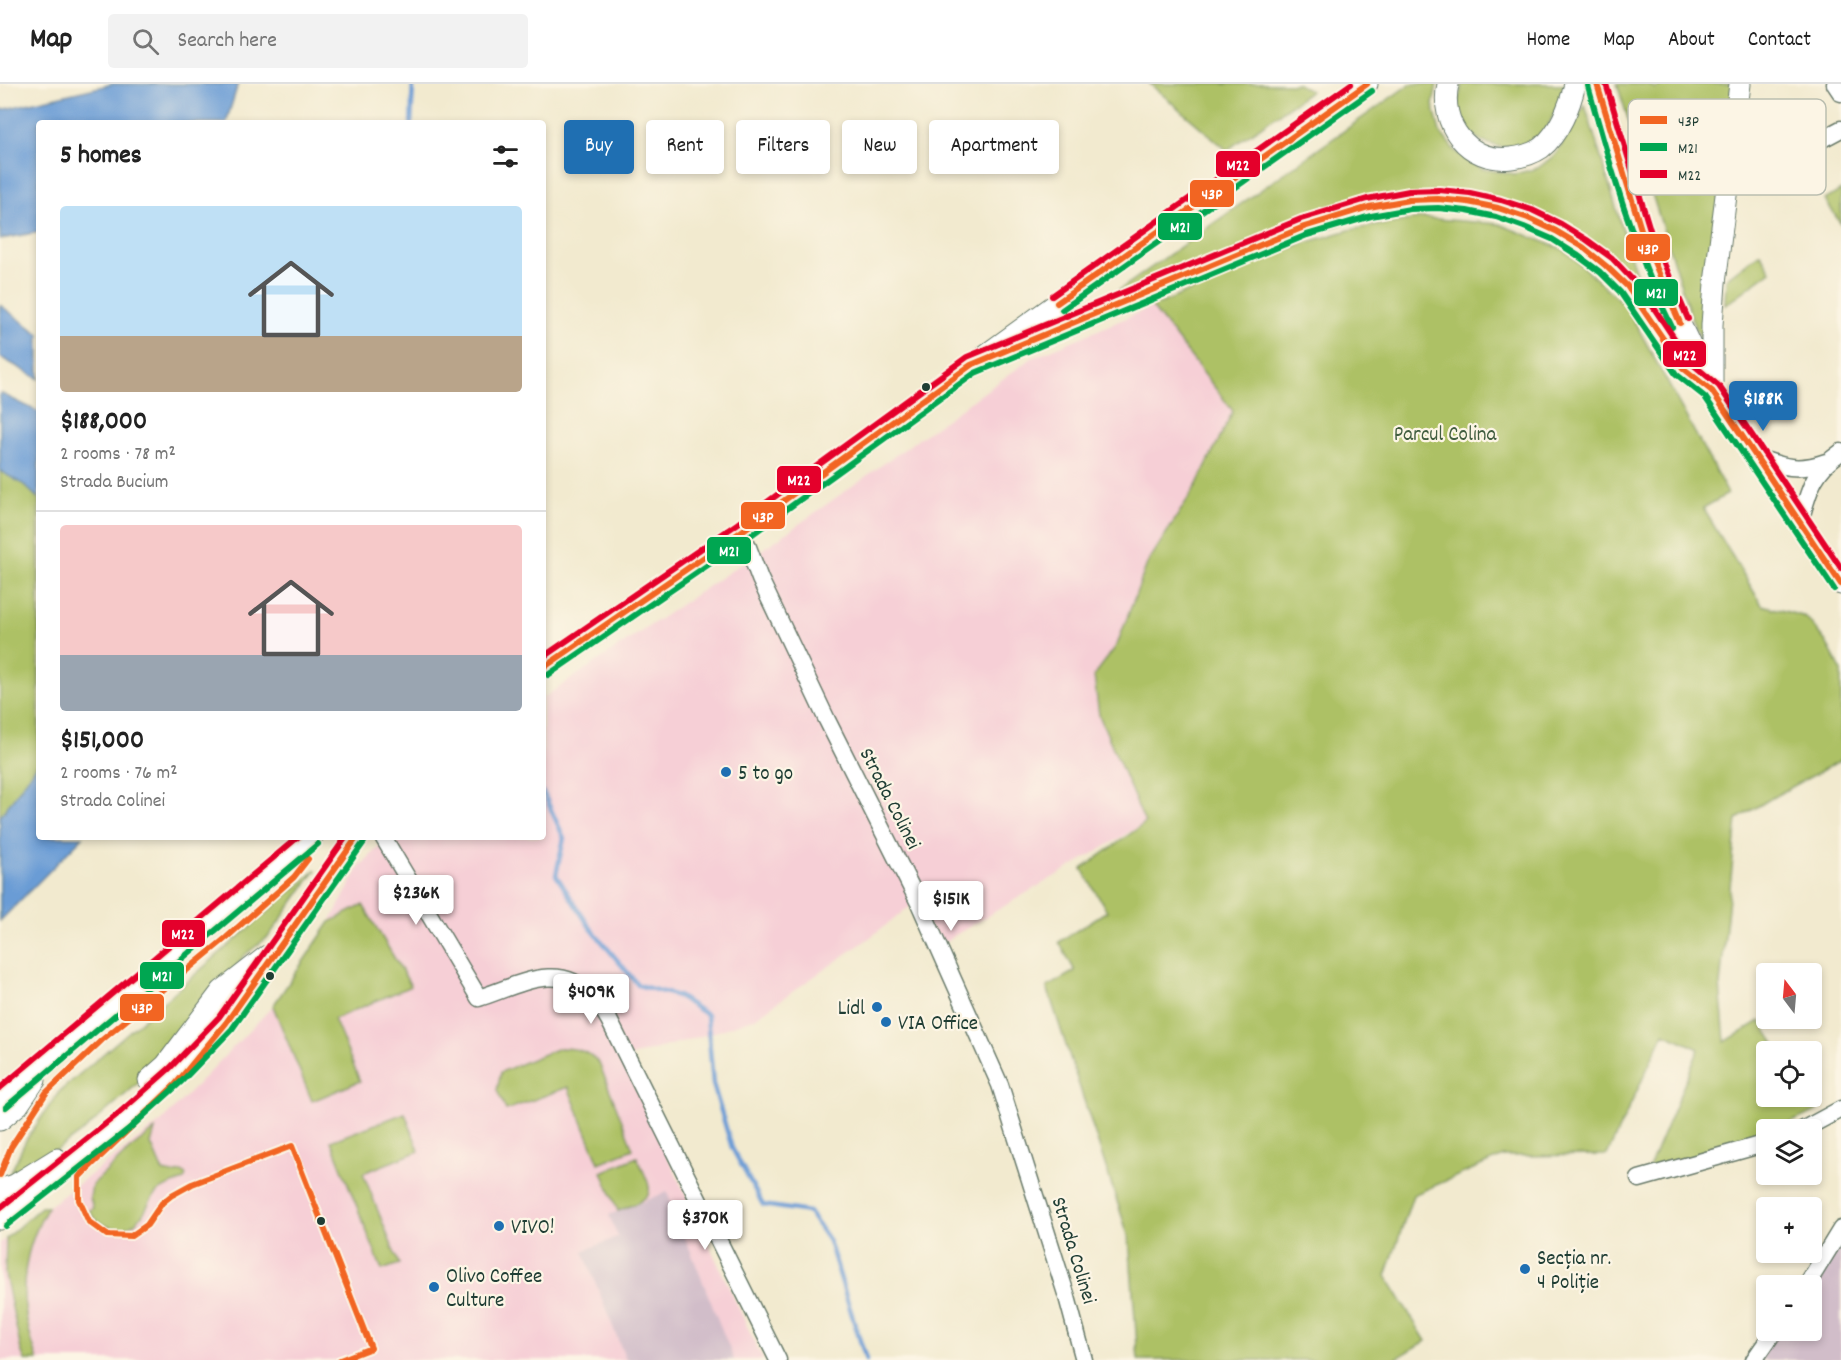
<!DOCTYPE html>
<meta charset="utf-8">
<style>
body{margin:0;font-family:Dekko,sans-serif;background:#f2f2f2;color:#222;height:100vh;display:flex;flex-direction:column;font-size:22px;white-space:nowrap}
*{box-sizing:border-box;margin:0}
p{font-size:20px;color:#767676}
.icon{flex:none;width:33px;height:33px;fill:none;stroke:currentColor;stroke-width:2;stroke-linecap:round;stroke-linejoin:round}
.map{position:relative;flex:1;overflow:hidden}
.details{position:absolute;left:36px;top:36px;width:510px;height:720px;display:flex;flex-direction:column;background:#fff;border-radius:6px;box-shadow:0 3px 9px #0003}
.details>*{flex:none}
.guide{position:absolute;left:564px;top:36px;width:570px;height:54px;display:flex;gap:12px}
.needle{width:39px;rotate:344deg}
.controls{position:absolute;left:1756px;top:879px;display:grid;gap:12px}
.controls a{display:grid;place-items:center;width:66px;height:66px;border-radius:6px;background:#fff;box-shadow:0 3px 9px #0003;font-size:30px}
.price{position:absolute;translate:-50% -51px;padding:0 14px;border-radius:6px;background:#fff;color:#222;font-size:20px;line-height:39px;filter:drop-shadow(0 2px 3px #0008)}
.price::after{content:'';position:absolute;left:50%;top:36px;width:18px;height:14px;margin-left:-9px;background:inherit;clip-path:polygon(0 0,100% 0,50% 100%)}
.price.on{background:#1f6fb2;color:#fff}
ul{padding:0;list-style:none}
li{display:grid;align-content:center;gap:12px;height:318px;padding:0 24px}
li+li{border-top:2px solid #e0e0e0}
li span{display:grid;place-items:center;height:186px;border-radius:6px;color:#555}
li>.icon{margin-inline-start:auto}
span .icon{width:108px;height:108px;fill:#fffc;stroke-width:1}
li b{font-size:26px}
h2{display:flex;justify-content:space-between;align-items:center;height:72px;padding:0 24px;font-size:26px}
.tag{padding:0 21px;border-radius:6px;background:#fff;box-shadow:0 3px 9px #0003;font-size:21px;line-height:54px}
.tag.on{background:#1f6fb2;color:#fff}
header{display:flex;align-items:center;gap:36px;box-sizing:border-box;height:84px;padding:0 30px;background:#fff;border-bottom:2px solid #e0e0e0}
header strong{font-size:28px}
nav{display:flex;gap:33px;margin-inline-start:auto;font-size:21px}
.search{width:420px;height:54px;background:#f2f2f2;display:flex;align-items:center;gap:15px;box-sizing:border-box;padding:0 21px;border-radius:6px;color:#767676;font-size:22px}
.map>svg:first-child{display:block}
.built{fill:#f6cfd6}
.industrial{fill:#d1bdc9}
.green{fill:#adc165;stroke:#667f4c;stroke-width:1.5}
.water{fill:#6b9cd5;stroke:#456c84;stroke-width:1.5}
.lines{fill:none;stroke-linecap:round;stroke-linejoin:round}
.stream{stroke:#6b9cd5;stroke-width:4.5}
.minor-casing{stroke:#697a6a;stroke-width:19}
.major-casing{stroke:#697a6a;stroke-width:23}
.minor{stroke:#fff;stroke-width:16}
.major{stroke:#fff;stroke-width:21}
.bus-1-casing{stroke:#fcf5e5;stroke-width:10}
.bus-2-casing{stroke:#fcf5e5;stroke-width:10}
.bus-3-casing{stroke:#fcf5e5;stroke-width:10}
.bus-1{stroke:#f26522;stroke-width:6}
.bus-2{stroke:#00a651;stroke-width:6}
.bus-3{stroke:#e4002b;stroke-width:6}
.bus-dot{fill:#1f3d34;stroke:#fcf5e5;stroke-width:2}
.poi-dot{fill:#1f6fb2;stroke:#fcf5e5;stroke-width:2}
.labels{text-anchor:middle;stroke-width:4.5;stroke-linejoin:round;paint-order:stroke}
.park-label{font-size:21px;fill:#425e40;stroke:#fcf5e5}
.poi-label{font-size:21px;fill:#1f3d34;stroke:#fcf5e5;text-anchor:start}
.street-label{font-size:21px;fill:#1f3d34;stroke:#fcf5e5}
.key{fill:#fcf5e5;stroke:#babeb0;stroke-width:1.5}
.key-label{font-size:16px;fill:#1f3d34}
.line-badge{stroke:#fcf5e5;stroke-width:2}
.badge-label{font-size:16px;text-anchor:middle;font-weight:bold;fill:#fff}
</style>
<header>
<strong>Map</strong>
<div class="search"><svg class="icon" aria-label="search" viewBox="0 0 24 24"><circle cx="10" cy="10" r="6"/><path d="M15 15l6 6"/></svg>Search here</div>
<nav><a>Home</a><a>Map</a><a>About</a><a>Contact</a></nav>
</header>
<div class="map">
<svg width="1841" height="1276" viewBox="0 0 1841 1276">
<rect width="100%" height="100%" fill="#fcf5e5"/>
<filter id="ink" filterUnits="userSpaceOnUse"><feTurbulence type="fractalNoise" baseFrequency=".0167" numOctaves="2"/><feDisplacementMap in="SourceGraphic" scale="12" xChannelSelector="R" yChannelSelector="G"/><feConvolveMatrix kernelMatrix="1 2 1 2 8 2 1 2 1" color-interpolation-filters="sRGB"/></filter>
<filter id="wash" filterUnits="userSpaceOnUse"><feTurbulence type="fractalNoise" baseFrequency=".008" numOctaves="4" result="noise"/><feDisplacementMap in="SourceGraphic" scale="24" xChannelSelector="R" yChannelSelector="G"/><feGaussianBlur stdDeviation="1.35" result="paint"/><feColorMatrix in="noise" values="0 0 0 0 0 0 0 0 0 0 0 0 0 0 0 0 0 1.4 0 .05"/><feComposite in="paint" operator="in"/></filter>
<g filter="url(#wash)">
<rect width="100%" height="100%" fill="#f2eacf"/>
<path class="built" d="M 1152,223 L 1233,327 L 1196,402 L 1147,480 L 1117,561 L 1094,592 L 1099,631 L 1145,739 L 942,859 L 912,821 L 868,855 L 755,934 L 712,949 L 622,975 L 763,1276 L 0,1276 L 0,1159 L 162,1037 L 273,922 L 330,838 L 359,784 L 387,753 L 543,753 L 543,614 L 778,455 L 1032,274 Z"/>
<path class="industrial" d="M 667,1108 L 734,1276 L 626,1276 L 583,1167 L 618,1153 L 609,1131 Z
M 1841,1145 L 1841,1276 L 1755,1276 L 1775,1247 L 1812,1246 L 1812,1202 Z"/>
<path class="green" d="M 1150,0 L 1298,0 L 1311,7 L 1227,66 Z
M 1410,0 L 1437,0 L 1433,21 L 1440,48 L 1455,67 L 1482,85 L 1515,90 L 1538,84 L 1556,70 L 1585,21 L 1640,203 L 1616,178 L 1562,138 L 1530,126 L 1425,113 L 1104,217 Z
M 1462,0 L 1564,0 L 1560,19 L 1545,47 L 1525,61 L 1504,64 L 1483,58 L 1465,45 L 1458,18 Z
M 1617,0 L 1646,0 L 1655,4 L 1666,0 L 1733,0 L 1703,257 L 1693,239 Z
M 1841,106 L 1841,140 L 1825,116 Z
M 1424,134 L 1499,140 L 1564,166 L 1626,222 L 1728,410 L 1703,424 L 1762,521 L 1806,533 L 1826,558 L 1841,586 L 1841,676 L 1770,715 L 1737,735 L 1720,901 L 1725,958 L 1760,937 L 1780,967 L 1767,968 L 1767,1012 L 1809,1013 L 1817,1027 L 1775,1045 L 1767,1046 L 1767,1049 L 1745,1059 L 1648,1086 L 1699,965 L 1664,949 L 1607,1071 L 1503,1072 L 1413,1111 L 1386,1192 L 1426,1257 L 1394,1276 L 1138,1276 L 1129,1154 L 1047,903 L 1075,887 L 1059,858 L 1107,827 L 1082,785 L 1145,739 L 1099,631 L 1094,592 L 1117,561 L 1147,480 L 1196,402 L 1233,327 L 1152,223 L 1295,162 L 1349,146 Z
M 1760,169 L 1771,187 L 1725,221 L 1726,195 Z
M 0,387 L 23,400 L 39,415 L 39,678 L 0,733 Z
M 316,786 L 269,852 L 245,871 L 152,987 L 86,1045 L 16,1095 L 7,1096 L 26,1056 L 59,1008 Z
M 363,821 L 411,902 L 334,935 L 360,997 L 312,1017 L 273,922 L 330,838 Z
M 559,964 C 576,964 587,966 599,979 L 633,1065 L 599,1079 L 568,1003 L 506,1026 L 497,1006 L 501,988 Z
M 405,1029 L 419,1067 L 363,1089 L 399,1180 L 382,1186 L 331,1057 Z
M 155,1046 L 151,1060 L 163,1088 L 172,1090 L 182,1088 L 186,1091 L 184,1096 C 176,1099 165,1102 159,1107 C 149,1114 148,1125 140,1134 C 126,1151 98,1145 89,1126 L 93,1124 L 90,1114 L 92,1101 L 130,1065 Z
M 637,1073 C 654,1111 658,1111 618,1127 L 602,1088 Z
M 41,1123 L 48,1123 C 18,1173 18,1222 38,1276 L 25,1276 L 21,1266 L 5,1190 L 6,1154 Z"/>
<path class="water" d="M 113,0 L 238,0 L 226,39 L 39,39 L 39,148 L 0,155 L 0,26 Z
M 0,221 L 39,250 L 39,295 L 0,273 Z
M 0,309 L 39,328 L 39,415 L 23,400 L 0,387 Z
M 39,678 L 39,753 L 83,753 L 0,837 L 0,733 Z"/>
<g class="lines">
<path class="stream" d="M 411,39 L 413,0
M 543,708 L 564,754 L 556,791 L 589,842 L 638,901 L 678,912 L 707,931 L 713,1000 L 732,1064 L 763,1121 L 809,1128 L 829,1157 L 866,1276"/>
</g>
</g>
<g filter="url(#ink)">
<g class="lines">
<defs>
<path id="minor" d="M 1835,0 L 1841,9
M 1731,68 L 1768,84
M 1728,96 L 1758,89 L 1841,45
M 1756,373 C 1783,383 1798,388 1826,378
M 1800,438 C 1809,406 1812,388 1841,368
M 742,447 L 760,495 L 827,636 L 919,819 L 1000,1001 L 1067,1213 L 1084,1276
M 383,753 L 479,914 C 519,901 559,876 593,912 C 600,919 604,928 609,936 L 778,1276
M 1802,1046 L 1841,1025
M 1639,1095 L 1767,1059
M 1806,1202 L 1841,1145
M 1754,1276 L 1775,1246"/>
<path id="major" d="M 1448,0 C 1439,40 1468,79 1511,74 C 1521,73 1532,70 1541,64 C 1559,50 1570,22 1575,0
M 1597,0 L 1640,142 L 1668,215 L 1712,307 L 1841,500
M 1006,266 L 1304,143 L 1394,118 L 1428,115 L 1465,118 L 1510,128 L 1550,144 L 1592,170 L 1624,198 L 1637,213 L 1684,286 L 1712,307
M 1712,304 L 1712,241 L 1715,199 L 1740,0
M 543,584 L 742,447 L 1177,133 L 1367,0
M 149,996 L 166,981 L 222,907 L 267,872
M 0,1016 L 312,753
M 0,1036 L 18,1021 L 35,996
M 0,1106 L 15,1101 L 57,1075
M 0,1135 L 125,1036 L 176,991 L 226,939 L 357,753"/>
</defs>
<use href="#minor" class="minor-casing"/>
<use href="#major" class="major-casing"/>
<use href="#minor" class="minor"/>
<use href="#major" class="major"/>
<defs>
<path id="bus-1" d="M 1597,0 L 1643,152 L 1680,239
M 1057,219 L 1367,0
M 543,584 L 742,447 L 971,281 L 1304,143 L 1369,123 L 1409,116 L 1438,115 L 1468,118 L 1498,124 L 1528,134 L 1556,147 L 1583,163 L 1606,182 L 1627,202 L 1683,284 L 1712,307 L 1841,500
M 0,1091 L 11,1063 L 46,1009 L 102,956 L 226,854 L 294,793 L 308,775
M 340,1276 L 371,1264 L 292,1062 L 192,1100 L 172,1111 L 162,1119 L 147,1141 L 131,1152 L 107,1151 L 89,1138 L 79,1116 L 79,1093 L 175,1001 L 226,939 L 357,753"/>
<path id="bus-2" d="M 1588,2 C 1611,85 1634,166 1672,243
M 1062,226 L 1372,7
M 548,591 L 747,454 L 975,289 L 1307,151 L 1371,132 L 1410,125 L 1438,124 L 1467,127 L 1496,133 L 1524,143 L 1552,155 L 1577,171 L 1600,188 L 1620,208 L 1676,290 L 1705,313 L 1834,505
M 6,1023 L 318,760
M 6,1142 L 131,1043 L 182,997 L 232,945 L 364,758"/>
<path id="bus-3" d="M 1606,0 L 1651,149 L 1688,235
M 1052,212 L 1351,0
M 543,573 L 737,440 L 967,273 L 1301,135 L 1367,115 L 1409,107 L 1439,106 L 1470,109 L 1501,116 L 1532,126 L 1561,140 L 1587,156 L 1612,174 L 1642,206 L 1690,278 L 1719,302 L 1841,484
M 0,1004 L 298,753
M 0,1124 L 119,1029 L 170,984 L 219,933 L 346,753"/>
</defs>
<use href="#bus-1" class="bus-1-casing"/>
<use href="#bus-2" class="bus-2-casing"/>
<use href="#bus-3" class="bus-3-casing"/>
<use href="#bus-1" class="bus-1"/>
<use href="#bus-2" class="bus-2"/>
<use href="#bus-3" class="bus-3"/>
</g>
</g>
<g class="bus-dot">
<circle cx="926" cy="303" r="5"/>
<circle cx="270" cy="892" r="5"/>
<circle cx="321" cy="1137" r="5"/>
</g>
<g class="poi-dot">
<circle cx="726" cy="688" r="6"/>
<circle cx="877" cy="923" r="6"/>
<circle cx="886" cy="938" r="6"/>
<circle cx="499" cy="1142" r="6"/>
<circle cx="1525" cy="1185" r="6"/>
<circle cx="434" cy="1203" r="6"/>
</g>
<g class="labels">
<g class="park-label">
<text x="1445" y="356">Parcul Colina</text>
</g>
<g class="poi-label">
<text x="738" y="695">5 to go</text>
<text x="865" y="930" text-anchor="end">Lidl</text>
<text x="898" y="945">VIA Office</text>
<text x="511" y="1149">VIVO!</text>
<text x="1537" y="1180">Secția nr.<tspan x="1537" dy="24">4 Poliție</tspan></text>
<text x="446" y="1198">Olivo Coffee<tspan x="446" dy="24">Culture</tspan></text>
</g>
<g class="street-label">
<text transform="translate(891 714) rotate(63)" y="7">Strada Colinei</text>
<text transform="translate(1075 1166) rotate(73)" y="7">Strada Colinei</text>
</g>
</g>
<rect x="1628" y="15" width="198" height="96" rx="9" class="key"/>
<rect x="1640" y="32" width="27" height="8" fill="#f26522"/>
<rect x="1640" y="59" width="27" height="8" fill="#00a651"/>
<rect x="1640" y="86" width="27" height="8" fill="#e4002b"/>
<g class="key-label">
<text x="1678" y="42">43P</text>
<text x="1678" y="69">M21</text>
<text x="1678" y="96">M22</text>
</g>
<g class="line-badge">
<rect x="1215" y="66" width="46" height="28" rx="6" fill="#e4002b"/>
<rect x="1189" y="95" width="46" height="29" rx="6" fill="#f26522"/>
<rect x="1157" y="128" width="46" height="29" rx="6" fill="#00a651"/>
<rect x="1625" y="149" width="46" height="29" rx="6" fill="#f26522"/>
<rect x="1633" y="194" width="46" height="29" rx="6" fill="#00a651"/>
<rect x="1662" y="256" width="45" height="28" rx="6" fill="#e4002b"/>
<rect x="776" y="381" width="46" height="29" rx="6" fill="#e4002b"/>
<rect x="740" y="417" width="46" height="29" rx="6" fill="#f26522"/>
<rect x="706" y="452" width="46" height="29" rx="6" fill="#00a651"/>
<rect x="161" y="835" width="45" height="29" rx="6" fill="#e4002b"/>
<rect x="139" y="877" width="46" height="29" rx="6" fill="#00a651"/>
<rect x="119" y="909" width="46" height="29" rx="6" fill="#f26522"/>
</g>
<g class="badge-label">
<text x="1238" y="86">M22</text>
<text x="1212" y="115">43P</text>
<text x="1180" y="148">M21</text>
<text x="1648" y="170">43P</text>
<text x="1656" y="214">M21</text>
<text x="1685" y="276">M22</text>
<text x="799" y="401">M22</text>
<text x="763" y="438">43P</text>
<text x="729" y="472">M21</text>
<text x="183" y="855">M22</text>
<text x="162" y="897">M21</text>
<text x="142" y="929">43P</text>
</g>
</svg>
<div class="controls">
<a><svg class="needle" viewBox="-14 -14 28 28"><path d="M0-13l5 13h-10z" fill="#e53935"/><path d="M0 13l5-13h-10z" fill="#767676"/></svg></a>
<a><svg class="icon" aria-label="locate" viewBox="0 0 24 24"><circle cx="12" cy="12" r="6"/><path d="M12 2v4M12 18v4M2 12h4M18 12h4"/></svg></a>
<a><svg class="icon" aria-label="layers" viewBox="0 0 24 24"><path d="M12 4l9 5-9 5-9-5zM3 14l9 5 9-5"/></svg></a>
<a>+</a>
<a>−</a>
</div>
<b class="price on" style="left:1763px;top:348px">$188K</b>
<b class="price" style="left:416px;top:842px">$236K</b>
<b class="price" style="left:951px;top:848px">$151K</b>
<b class="price" style="left:591px;top:941px">$409K</b>
<b class="price" style="left:705px;top:1167px">$370K</b>
<div class="guide">
<a class="tag on">Buy</a>
<a class="tag">Rent</a>
<a class="tag">Filters</a>
<a class="tag">New</a>
<a class="tag">Apartment</a>
</div>
<section class="details">
<h2>5 homes<svg class="icon" aria-label="filters" viewBox="0 0 24 24"><path d="M4 7h16M4 17h16"/><circle cx="9" cy="7" r="2"/><circle cx="15" cy="17" r="2"/></svg></h2>
<ul>
<li><span style="background:linear-gradient(#bfe0f5 70%,#b9a48a 0)"><svg class="icon" aria-label="home" viewBox="0 0 24 24"><path d="M3 11l9-7 9 7M6 9v11h12V9"/></svg></span><div><b>$188,000</b><p>2 rooms · 78 m²</p><p>Strada Bucium</p></div></li>
<li><span style="background:linear-gradient(#f6c9c9 70%,#9aa5b1 0)"><svg class="icon" aria-label="home" viewBox="0 0 24 24"><path d="M3 11l9-7 9 7M6 9v11h12V9"/></svg></span><div><b>$151,000</b><p>2 rooms · 76 m²</p><p>Strada Colinei</p></div></li>
</ul>
</section>
</div>
